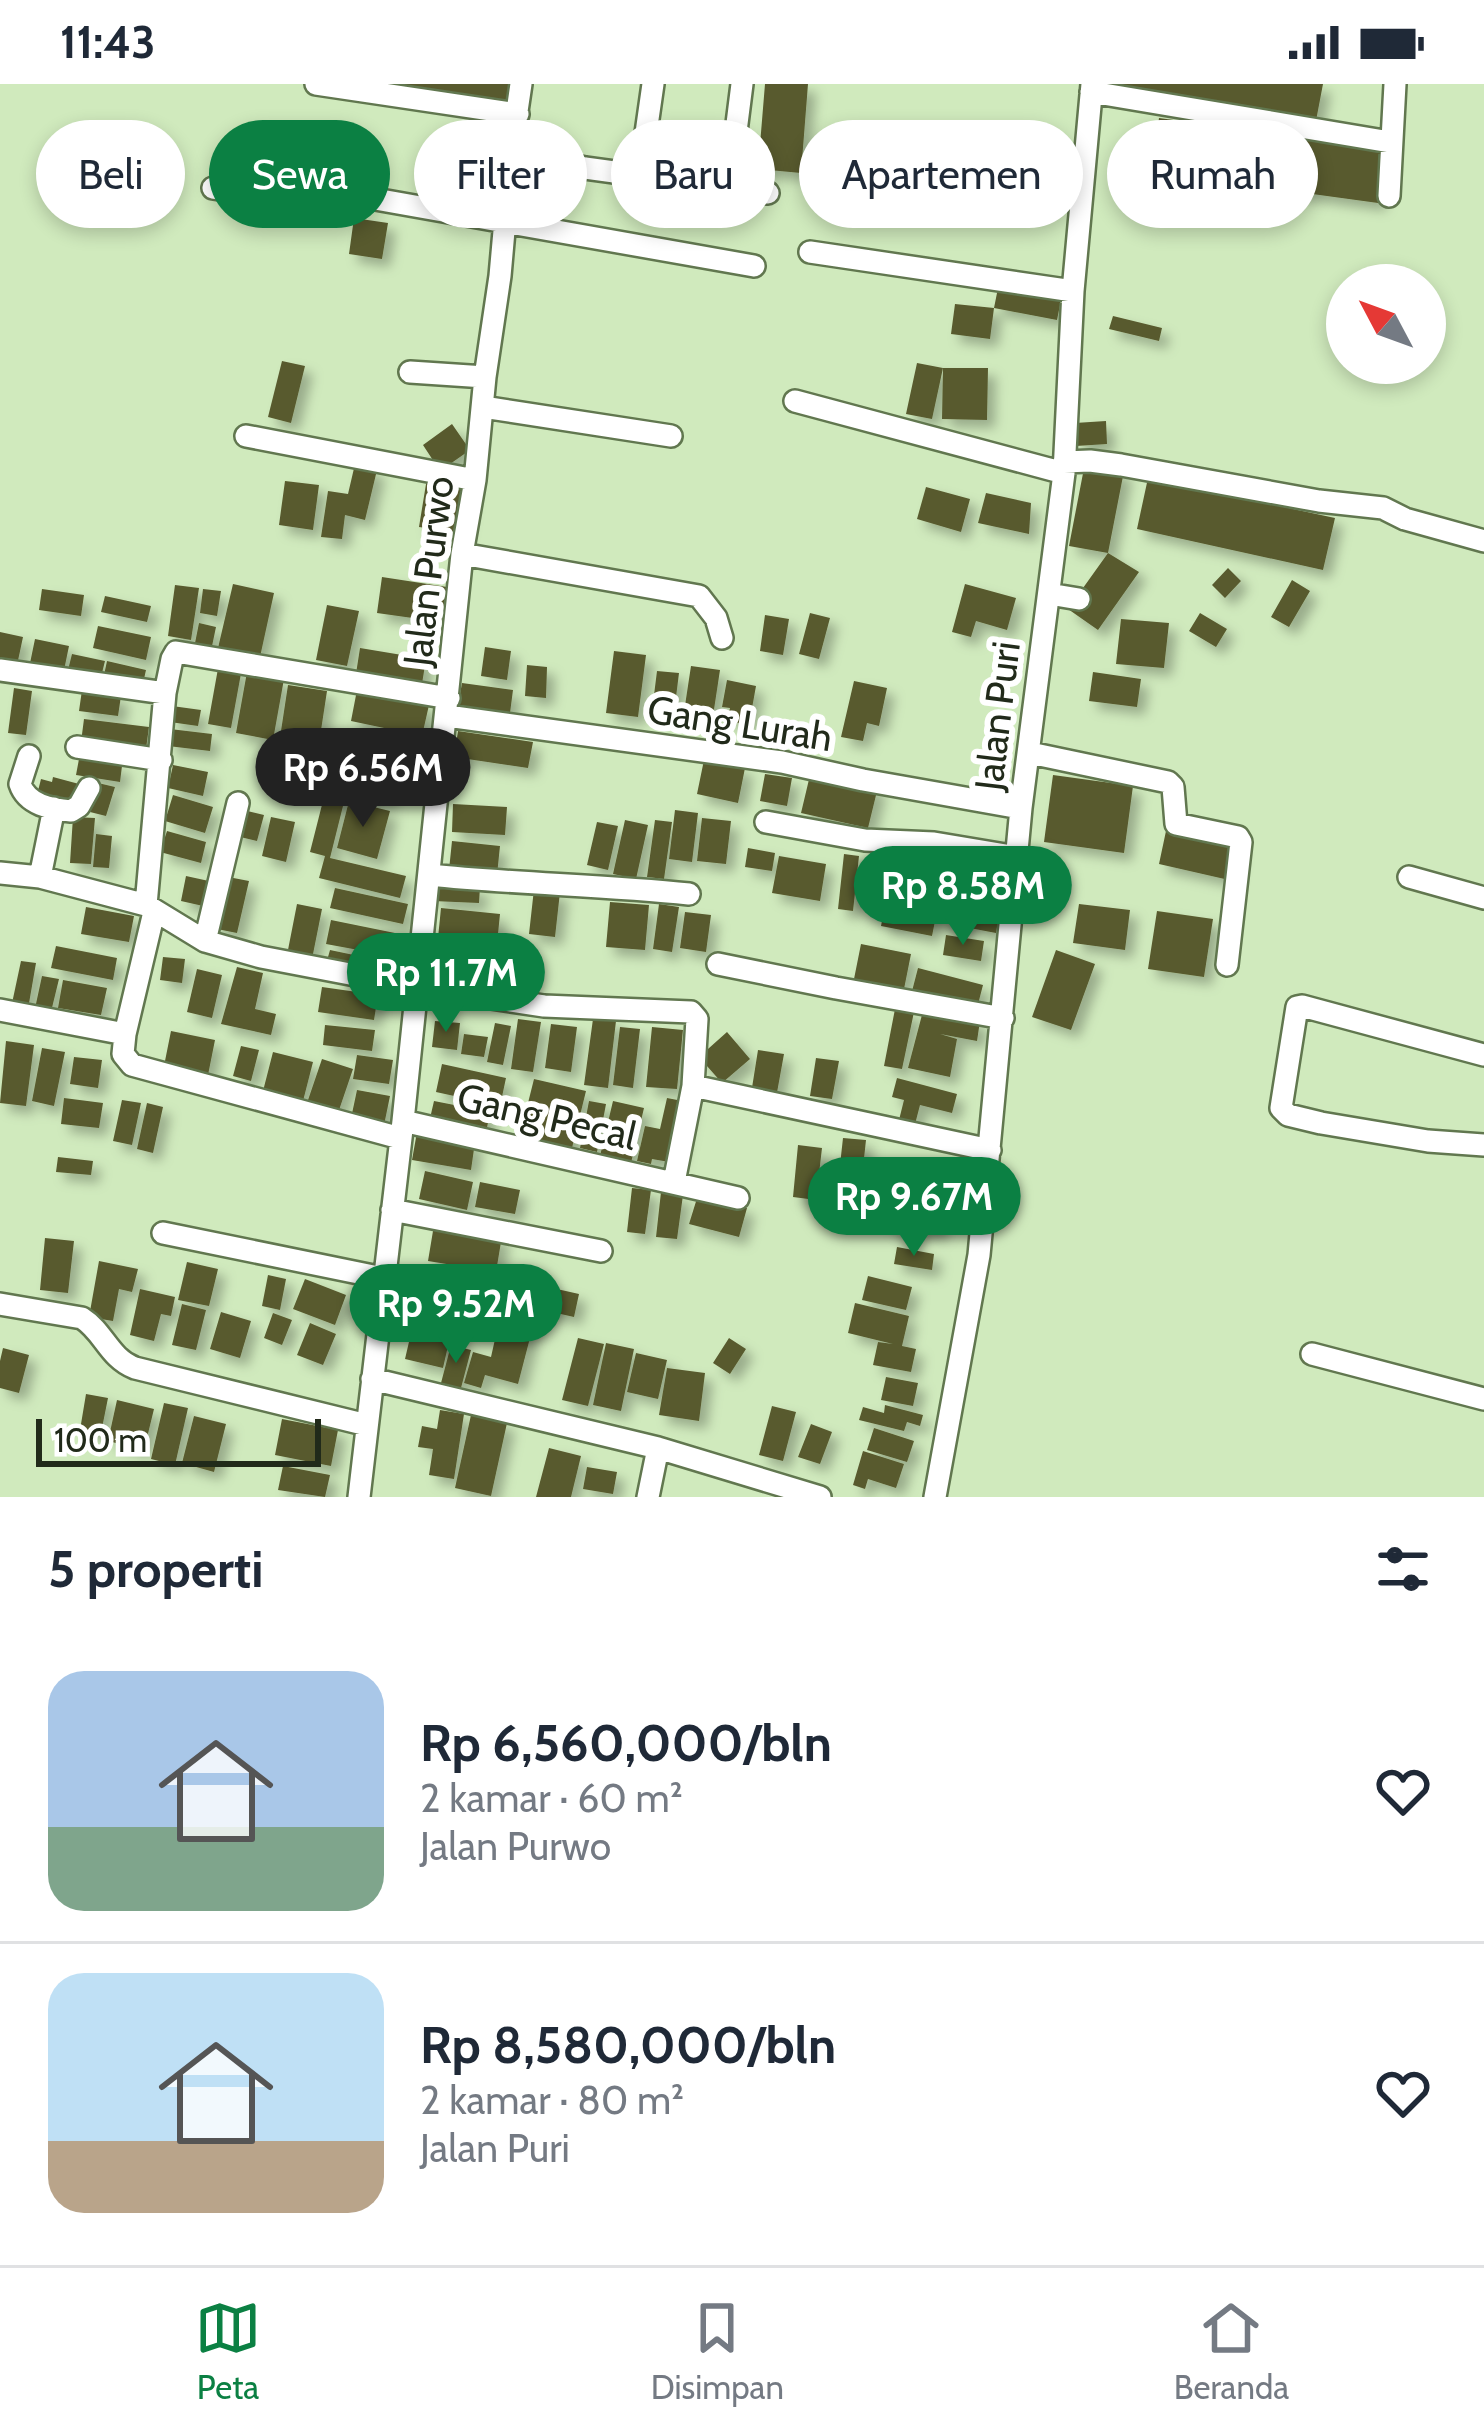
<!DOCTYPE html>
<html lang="id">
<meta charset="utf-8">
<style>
body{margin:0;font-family:Cabin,sans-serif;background:#f2f2f3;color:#1f2937;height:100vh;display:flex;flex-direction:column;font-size:45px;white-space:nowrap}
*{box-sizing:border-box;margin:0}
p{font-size:39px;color:#747a83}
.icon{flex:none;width:66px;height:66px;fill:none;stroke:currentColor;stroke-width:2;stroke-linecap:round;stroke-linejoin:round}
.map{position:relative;height:1413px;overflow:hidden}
.panel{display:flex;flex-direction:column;background:#fff;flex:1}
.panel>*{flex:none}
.guide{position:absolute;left:36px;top:36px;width:1413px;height:108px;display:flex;gap:24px}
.needle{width:78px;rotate:311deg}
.tools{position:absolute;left:1326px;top:180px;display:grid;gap:24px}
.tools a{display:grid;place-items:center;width:120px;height:120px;border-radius:50%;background:#fff;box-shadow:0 6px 18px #0003;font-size:60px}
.scale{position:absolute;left:36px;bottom:30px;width:285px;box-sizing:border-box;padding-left:12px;border:6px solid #212a1a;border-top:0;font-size:33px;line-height:42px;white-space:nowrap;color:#212a1a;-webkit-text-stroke:9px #fff;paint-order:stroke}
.price{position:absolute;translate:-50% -102px;padding:0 27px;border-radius:42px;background:#0b8043;color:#fff;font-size:39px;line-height:78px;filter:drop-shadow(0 3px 6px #0008)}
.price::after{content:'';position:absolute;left:50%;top:72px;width:36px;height:27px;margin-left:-18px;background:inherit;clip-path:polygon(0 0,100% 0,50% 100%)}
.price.selected{background:#222;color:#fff}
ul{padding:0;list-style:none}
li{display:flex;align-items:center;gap:36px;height:300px;padding:0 48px}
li+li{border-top:3px solid #e0e1e3}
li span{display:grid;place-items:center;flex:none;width:336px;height:240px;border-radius:36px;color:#555}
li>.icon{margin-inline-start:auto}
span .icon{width:144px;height:144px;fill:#fffc;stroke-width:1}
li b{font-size:51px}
h2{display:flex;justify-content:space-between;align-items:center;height:144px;padding:0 48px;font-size:51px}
.tag{padding:0 42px;border-radius:54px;background:#fff;box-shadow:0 6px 18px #0003;font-size:42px;line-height:108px}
.tag.selected{background:#0b8043;color:#fff}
.status{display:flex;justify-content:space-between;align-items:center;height:84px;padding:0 60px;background:#fff;direction:ltr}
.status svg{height:33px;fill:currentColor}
.tab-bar{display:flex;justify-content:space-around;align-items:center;height:168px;border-top:3px solid #e0e1e3;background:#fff;font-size:33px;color:#747a83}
.tab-bar a{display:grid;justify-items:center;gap:6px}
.tab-bar .selected{color:#0b8043}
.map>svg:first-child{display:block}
.building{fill:#585a2e;filter:url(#shadow)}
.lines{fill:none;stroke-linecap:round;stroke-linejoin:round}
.minor-casing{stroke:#61774f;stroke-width:26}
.minor{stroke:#fff;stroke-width:21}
.labels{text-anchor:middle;stroke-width:12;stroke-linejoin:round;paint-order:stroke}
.street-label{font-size:39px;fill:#212a1a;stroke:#fff}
</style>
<div class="status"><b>11:43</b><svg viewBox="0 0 49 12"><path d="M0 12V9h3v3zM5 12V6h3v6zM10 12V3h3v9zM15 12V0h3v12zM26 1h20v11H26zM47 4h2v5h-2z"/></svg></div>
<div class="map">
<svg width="1484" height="1413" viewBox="0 0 1484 1413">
<defs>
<filter id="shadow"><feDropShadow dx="8" dy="8" stdDeviation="6" flood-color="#0004"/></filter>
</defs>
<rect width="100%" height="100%" fill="#d0eabd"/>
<path class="building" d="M 363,0 L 511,0 L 506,27 Z
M 765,0 L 808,0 L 801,89 L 758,85 Z
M 1110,0 L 1323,0 L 1315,42 L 1110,2 Z
M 1159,34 L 1385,65 L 1378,119 L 1151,88 Z
M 354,134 L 388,139 L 382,175 L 349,170 Z
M 998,204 L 1061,216 L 1057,236 L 994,224 L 990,255 L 951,250 L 955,220 L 994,224 Z
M 1113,232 L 1162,244 L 1159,257 L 1109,245 Z
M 282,277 L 305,282 L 291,339 L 268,333 Z
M 917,279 L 943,284 L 932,335 L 906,330 Z
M 943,284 L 988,284 L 987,336 L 942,335 Z
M 1106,337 L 1107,360 L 1076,362 L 1075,339 Z
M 452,340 L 470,366 L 440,387 L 423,361 Z
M 1085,379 L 1124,387 L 1108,469 L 1069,462 Z
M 355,380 L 377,386 L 365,436 L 345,431 L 342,455 L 321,453 L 328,407 L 348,410 Z
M 427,394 L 468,400 L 460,449 L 419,443 Z
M 1148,394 L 1335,434 L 1323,486 L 1137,445 Z
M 285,397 L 319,401 L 313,446 L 279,441 Z
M 926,403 L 970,415 L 961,448 L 917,435 Z
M 986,409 L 1031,419 L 1029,450 L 978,439 Z
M 1108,469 L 1139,488 L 1098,546 L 1068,525 Z
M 1228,484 L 1241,497 L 1225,514 L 1212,501 Z
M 382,493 L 447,503 L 441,538 L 377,529 Z
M 1292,496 L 1310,507 L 1289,543 L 1271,533 Z
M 233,500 L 274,509 L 260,573 L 218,564 Z
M 965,500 L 1016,514 L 1007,546 L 976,537 L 971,553 L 952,548 Z
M 175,501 L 199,504 L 191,556 L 168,552 Z
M 42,505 L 84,511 L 81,532 L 39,526 Z
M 203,505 L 221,507 L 217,532 L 200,529 Z
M 105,512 L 151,522 L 147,538 L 101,528 Z
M 327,521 L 359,527 L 347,582 L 316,576 Z
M 810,529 L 830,534 L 819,575 L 799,570 Z
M 1200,529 L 1227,545 L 1216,563 L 1189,547 Z
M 765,531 L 789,535 L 783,571 L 760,567 Z
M 1121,535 L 1169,539 L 1164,584 L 1116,580 Z
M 199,539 L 216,543 L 211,567 L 194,564 Z
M 98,542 L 151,553 L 146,576 L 93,564 Z
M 0,548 L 23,553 L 16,586 L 0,583 Z
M 35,555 L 69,562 L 63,591 L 29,584 Z
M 485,563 L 511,567 L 507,596 L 481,592 Z
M 360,564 L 426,575 L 421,606 L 355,596 Z
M 614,567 L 646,571 L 638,633 L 606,629 Z
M 72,570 L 105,577 L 100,597 L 67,590 Z
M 107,577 L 146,586 L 142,604 L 103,596 Z
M 219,579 L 242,584 L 231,644 L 208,640 Z
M 527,581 L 547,583 L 546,614 L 525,612 Z
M 691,582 L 720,586 L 713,632 L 684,628 Z
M 657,587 L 679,589 L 674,629 L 652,627 Z
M 247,588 L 284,595 L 273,656 L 236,649 Z
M 1093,588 L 1141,595 L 1137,623 L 1089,617 Z
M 727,596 L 756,602 L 749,641 L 727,637 L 730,624 L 722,623 Z
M 854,597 L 887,604 L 879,642 L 867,639 L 863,657 L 841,653 Z
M 462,599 L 513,606 L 510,629 L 458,621 Z
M 288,601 L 327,607 L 318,666 L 279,660 Z
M 14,604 L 32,607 L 26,651 L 8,649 Z
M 82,606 L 121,612 L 118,632 L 79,627 Z
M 357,606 L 429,621 L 422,652 L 351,637 Z
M 172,622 L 201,626 L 198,642 L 170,638 Z
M 84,635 L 149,643 L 146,665 L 81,658 Z
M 170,645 L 212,650 L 210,667 L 168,662 Z
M 350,645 L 401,655 L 395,680 L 345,670 Z
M 458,647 L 533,658 L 528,684 L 454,673 Z
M 79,675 L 122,682 L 120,698 L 76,691 Z
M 704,676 L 745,684 L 738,719 L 697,710 Z
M 173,681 L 208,688 L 203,712 L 168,704 Z
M 811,687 L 878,703 L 868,744 L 801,729 Z
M 348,689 L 392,698 L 389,716 L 344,708 Z
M 765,690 L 792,694 L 787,722 L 760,717 Z
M 1053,691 L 1133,702 L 1124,769 L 1044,758 Z
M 53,693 L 79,700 L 73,722 L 37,711 L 41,695 L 52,698 Z
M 98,699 L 115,703 L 106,732 L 90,728 Z
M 326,705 L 346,710 L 330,774 L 406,792 L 400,814 L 319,794 L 325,772 L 310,768 Z
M 173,711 L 213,723 L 205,749 L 165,737 Z
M 349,717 L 390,727 L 377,775 L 337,764 Z
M 453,720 L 507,723 L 505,751 L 452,748 Z
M 239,725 L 264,731 L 257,757 L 232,751 Z
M 675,726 L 698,729 L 692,778 L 669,775 Z
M 73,733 L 95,734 L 91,780 L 70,779 Z
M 271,733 L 295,738 L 286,778 L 262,772 Z
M 702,734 L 731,737 L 726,780 L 697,777 Z
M 625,736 L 648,741 L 636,795 L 613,790 Z
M 655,736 L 672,738 L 664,795 L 647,793 Z
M 597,738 L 618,742 L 608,786 L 587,781 Z
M 167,747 L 206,758 L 201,779 L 160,768 Z
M 1166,747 L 1236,763 L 1229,796 L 1159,780 Z
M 96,750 L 112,752 L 109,784 L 93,783 Z
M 452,757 L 500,762 L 497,791 L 449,786 Z
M 748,764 L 775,769 L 772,787 L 745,783 Z
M 844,770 L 859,772 L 853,827 L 838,825 Z
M 779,772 L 826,780 L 820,817 L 772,809 Z
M 953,776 L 1004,782 L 1001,806 L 950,800 Z
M 186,792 L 218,799 L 212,824 L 181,817 Z
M 223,792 L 249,797 L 237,849 L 212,844 Z
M 434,801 L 480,803 L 479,819 L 433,817 Z
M 335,804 L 408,820 L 403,840 L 330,824 Z
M 534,805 L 560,808 L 555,853 L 529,850 Z
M 944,809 L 1001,820 L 996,849 L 938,838 Z
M 887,812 L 938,822 L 932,852 L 881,842 Z
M 610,818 L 649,821 L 645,866 L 606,863 Z
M 297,820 L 322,825 L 312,875 L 287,871 Z
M 659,820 L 679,823 L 672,868 L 653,865 Z
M 1079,820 L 1130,826 L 1125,866 L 1073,859 Z
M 86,823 L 134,832 L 129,858 L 81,850 Z
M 441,824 L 500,830 L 497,860 L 438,854 Z
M 1157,827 L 1213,835 L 1204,893 L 1148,885 Z
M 685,828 L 711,831 L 706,868 L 680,864 Z
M 331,836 L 395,849 L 391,872 L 326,860 Z
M 946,851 L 984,857 L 981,877 L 943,871 Z
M 861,860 L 911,870 L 904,905 L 854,895 Z
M 56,862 L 117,874 L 113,896 L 51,884 Z
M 330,866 L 397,880 L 394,894 L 326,880 Z
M 1056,866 L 1095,880 L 1071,946 L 1032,933 Z
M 163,873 L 185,875 L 182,899 L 160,896 Z
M 21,877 L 36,879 L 28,925 L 11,924 Z
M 237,883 L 263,889 L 255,925 L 276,930 L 271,951 L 221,940 Z
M 918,884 L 983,901 L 976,928 L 911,911 Z
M 197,885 L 222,891 L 212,934 L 187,928 Z
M 42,892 L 59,895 L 50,932 L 34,929 Z
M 63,896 L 107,904 L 101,931 L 58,924 Z
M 322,903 L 378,911 L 374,936 L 318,928 Z
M 895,925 L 914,928 L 902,985 L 884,982 Z
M 923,927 L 980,937 L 977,957 L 940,950 L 957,955 L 950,993 L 908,984 Z
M 518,935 L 541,938 L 533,988 L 511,985 Z
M 593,935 L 616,937 L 608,1004 L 584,1001 Z
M 435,937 L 460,939 L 457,966 L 432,963 Z
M 495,939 L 511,942 L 503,981 L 487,978 Z
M 551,940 L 577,943 L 571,988 L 545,984 Z
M 325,941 L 375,946 L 372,967 L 323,961 Z
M 620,943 L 640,945 L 633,1004 L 613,1001 Z
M 652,943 L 683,946 L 677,1005 L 646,1003 Z
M 171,947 L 215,956 L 208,991 L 164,982 Z
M 727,948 L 750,975 L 722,999 L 699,973 Z
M 464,950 L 488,953 L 484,973 L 461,970 Z
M 6,957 L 34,961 L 26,1022 L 0,1019 Z
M 241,962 L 259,966 L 251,997 L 233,992 Z
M 42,964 L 65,968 L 54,1022 L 32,1017 Z
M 758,966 L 784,970 L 776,1014 L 751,1010 Z
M 273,968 L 313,978 L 303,1017 L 263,1007 Z
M 357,971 L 393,976 L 389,1000 L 353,995 Z
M 74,973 L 102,976 L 98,1004 L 70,1000 Z
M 816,974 L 839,977 L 832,1015 L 810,1012 Z
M 322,975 L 353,985 L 338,1029 L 307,1019 Z
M 442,980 L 506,994 L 500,1022 L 436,1008 Z
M 897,994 L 957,1010 L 952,1029 L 920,1021 L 913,1048 L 897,1044 L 904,1016 L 892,1013 Z
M 534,995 L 586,1007 L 571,1068 L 519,1055 Z
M 357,1006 L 390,1012 L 383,1046 L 350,1039 Z
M 64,1014 L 103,1019 L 99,1044 L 61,1040 Z
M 667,1014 L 688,1018 L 675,1079 L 652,1075 L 651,1080 L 637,1077 L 645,1042 L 660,1045 Z
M 122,1016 L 141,1019 L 132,1061 L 113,1057 Z
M 434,1017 L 490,1028 L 485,1054 L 428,1043 Z
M 589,1017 L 606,1020 L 597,1068 L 580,1064 Z
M 613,1017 L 644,1024 L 631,1079 L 600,1072 Z
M 147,1019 L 163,1023 L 153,1069 L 137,1065 Z
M 417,1048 L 475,1058 L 471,1086 L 412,1076 Z
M 843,1054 L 866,1056 L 861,1102 L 838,1099 Z
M 798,1061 L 822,1064 L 816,1116 L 793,1113 Z
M 58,1073 L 93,1077 L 91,1091 L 56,1088 Z
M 425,1087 L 473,1098 L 467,1126 L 419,1115 Z
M 480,1098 L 520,1106 L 515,1130 L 475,1123 Z
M 903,1099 L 944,1108 L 941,1120 L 900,1111 Z
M 632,1104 L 651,1106 L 645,1150 L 627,1148 Z
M 661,1108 L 683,1111 L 677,1155 L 656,1153 Z
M 698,1111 L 747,1124 L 739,1153 L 689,1140 Z
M 888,1123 L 942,1132 L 939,1149 L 885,1141 Z
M 434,1141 L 502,1152 L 496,1188 L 428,1177 Z
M 45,1154 L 74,1157 L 68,1209 L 40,1206 Z
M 897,1163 L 934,1170 L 932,1186 L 894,1180 Z
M 99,1177 L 138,1185 L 132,1208 L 119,1205 L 113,1237 L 89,1233 Z
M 187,1178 L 218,1185 L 209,1222 L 178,1216 Z
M 421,1183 L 463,1190 L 459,1216 L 417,1210 Z
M 268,1191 L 286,1195 L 280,1226 L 262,1222 Z
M 868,1192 L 912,1203 L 906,1226 L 862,1216 Z
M 305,1195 L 346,1211 L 335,1241 L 293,1225 Z
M 508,1196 L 542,1204 L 531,1247 L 497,1239 Z
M 548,1203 L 579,1210 L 574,1233 L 543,1226 Z
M 140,1205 L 175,1213 L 171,1232 L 161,1230 L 154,1257 L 130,1251 Z
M 401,1213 L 461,1224 L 456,1251 L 396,1240 Z
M 855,1219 L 909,1232 L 902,1262 L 916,1265 L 911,1288 L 873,1281 L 878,1258 L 893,1260 L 848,1249 Z
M 182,1220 L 206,1226 L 196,1266 L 172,1261 Z
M 221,1228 L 251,1237 L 240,1274 L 210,1265 Z
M 273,1229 L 292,1236 L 282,1261 L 264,1254 Z
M 310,1239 L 336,1250 L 323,1281 L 297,1271 Z
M 498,1242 L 531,1250 L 518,1300 L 485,1291 L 481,1304 L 464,1299 L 473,1268 L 491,1273 Z
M 412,1245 L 450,1253 L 443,1284 L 405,1275 Z
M 578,1254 L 604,1260 L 588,1322 L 562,1316 Z
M 729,1254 L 746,1265 L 730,1290 L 713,1279 Z
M 606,1259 L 634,1265 L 621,1327 L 593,1321 Z
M 451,1261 L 471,1266 L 461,1304 L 441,1299 Z
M 3,1264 L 29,1271 L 19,1309 L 0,1304 L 0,1277 Z
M 636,1269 L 667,1276 L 658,1315 L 627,1308 Z
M 667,1284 L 705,1289 L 699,1337 L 659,1331 Z
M 886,1293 L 918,1299 L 913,1322 L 881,1316 Z
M 86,1310 L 108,1314 L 101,1349 L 80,1346 Z
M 117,1316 L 154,1325 L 144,1366 L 108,1357 Z
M 164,1319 L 188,1324 L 175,1381 L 151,1375 Z
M 885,1321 L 923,1331 L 920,1342 L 907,1338 L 904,1347 L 859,1336 L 863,1323 L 884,1329 Z
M 772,1322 L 796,1328 L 783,1377 L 759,1371 Z
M 440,1326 L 464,1330 L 454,1395 L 429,1391 L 433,1365 L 418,1363 L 422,1342 L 437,1345 Z
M 471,1331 L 507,1339 L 491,1412 L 455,1404 Z
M 194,1332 L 226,1340 L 214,1388 L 182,1379 Z
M 282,1335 L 338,1346 L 331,1382 L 275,1371 Z
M 811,1340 L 832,1348 L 820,1380 L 798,1373 Z
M 874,1344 L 914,1357 L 907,1378 L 867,1366 Z
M 549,1364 L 581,1372 L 571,1413 L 536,1413 Z
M 863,1367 L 904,1380 L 896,1404 L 868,1395 L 865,1405 L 853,1401 Z
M 283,1382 L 330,1391 L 325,1413 L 278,1406 Z
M 587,1383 L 617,1388 L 613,1410 L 583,1405 Z"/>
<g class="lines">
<defs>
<path id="minor" d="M 316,0 L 518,30
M 1091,8 L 1390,58
M 511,68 L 585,84 L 768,109
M 640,91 L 653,0
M 729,103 L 742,0
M 213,104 L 312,119 L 330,107 L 754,182
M 1389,112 L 1395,0
M 810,168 L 1073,207
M 410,288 L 485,293
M 795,317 L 1064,389
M 483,323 L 671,352
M 246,352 L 475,396
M 1064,378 L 1090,377 L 1121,381 L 1319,417 L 1383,424 L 1405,435 L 1484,457
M 462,470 L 699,512 L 716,534 L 722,554
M 1049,510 L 1079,515
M 0,586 L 165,609
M 447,632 L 782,678 L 863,696 L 1021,724
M 77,663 L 161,676
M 1030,669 L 1168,698 L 1173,703 L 1176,740 L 1238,753 L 1241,758 L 1227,881
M 29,672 L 20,700 C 27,721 51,725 71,727 L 79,722 L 89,704
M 766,738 L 865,756 L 934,759 L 1017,773
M 0,789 L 40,793 L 146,821 L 205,857 L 261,873 L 418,903 L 544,922 L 691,928 L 697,935 L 693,1002
M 429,791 C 516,800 602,801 689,810
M 40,793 L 54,724
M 1409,793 L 1484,814
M 146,821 L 165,609 L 172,575 L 176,568 L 449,614
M 154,828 L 125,950 L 123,970 L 132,981 L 400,1054
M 205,857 L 238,719
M 718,880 L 836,904 L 1003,934
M 0,926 L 125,950
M 1484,971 L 1302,922 L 1297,923 L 1281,1024 L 1288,1031 L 1321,1039 L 1428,1057 L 1484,1061
M 403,1037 L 738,1114
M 674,1098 L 693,1002 L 990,1066
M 392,1126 L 601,1167
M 163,1149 L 383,1194
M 0,1220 L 82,1234 C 104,1248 109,1274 135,1284 L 367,1341
M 1312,1270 L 1484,1315
M 372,1295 L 658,1364 L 820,1413
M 359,1413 L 403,1037 L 462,470 L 475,396 L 485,293 L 500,192 L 511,68 L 521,0
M 648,1413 L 658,1364
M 935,1413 L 979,1171 L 1021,724 L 1064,389 L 1073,207 L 1092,0"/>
</defs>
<use href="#minor" class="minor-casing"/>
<use href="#minor" class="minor"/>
</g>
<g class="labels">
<g class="street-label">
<text transform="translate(428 487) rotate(-83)" y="14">Jalan Purwo</text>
<text transform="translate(997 632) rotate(-83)" y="14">Jalan Puri</text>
<text transform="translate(740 639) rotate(9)" y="14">Gang Lurah</text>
<text transform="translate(547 1032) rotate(13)" y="14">Gang Pecal</text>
</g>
</g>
</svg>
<div class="tools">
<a><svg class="needle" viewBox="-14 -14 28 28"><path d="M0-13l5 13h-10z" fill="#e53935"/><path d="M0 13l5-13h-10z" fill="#747a83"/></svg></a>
</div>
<div class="scale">100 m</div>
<b class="price selected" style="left:363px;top:746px">Rp 6.56M</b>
<b class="price" style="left:963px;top:864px">Rp 8.58M</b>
<b class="price" style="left:446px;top:951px">Rp 11.7M</b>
<b class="price" style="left:914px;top:1175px">Rp 9.67M</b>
<b class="price" style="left:456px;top:1282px">Rp 9.52M</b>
<div class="guide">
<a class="tag">Beli</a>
<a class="tag selected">Sewa</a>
<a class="tag">Filter</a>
<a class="tag">Baru</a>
<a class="tag">Apartemen</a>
<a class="tag">Rumah</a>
</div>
</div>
<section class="panel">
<h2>5 properti<svg class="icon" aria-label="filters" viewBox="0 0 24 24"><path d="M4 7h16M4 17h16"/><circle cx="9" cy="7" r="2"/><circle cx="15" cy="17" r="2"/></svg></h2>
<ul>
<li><span style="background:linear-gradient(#a9c7e8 65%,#7fa58c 0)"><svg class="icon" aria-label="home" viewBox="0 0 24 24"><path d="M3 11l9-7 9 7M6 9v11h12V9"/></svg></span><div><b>Rp 6,560,000/bln</b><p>2 kamar · 60 m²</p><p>Jalan Purwo</p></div><svg class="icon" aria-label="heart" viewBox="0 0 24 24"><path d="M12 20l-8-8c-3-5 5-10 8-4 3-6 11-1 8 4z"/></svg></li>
<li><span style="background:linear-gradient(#bfe0f5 70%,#b9a48a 0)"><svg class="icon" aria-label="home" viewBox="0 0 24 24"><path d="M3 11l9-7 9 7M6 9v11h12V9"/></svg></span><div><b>Rp 8,580,000/bln</b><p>2 kamar · 80 m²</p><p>Jalan Puri</p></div><svg class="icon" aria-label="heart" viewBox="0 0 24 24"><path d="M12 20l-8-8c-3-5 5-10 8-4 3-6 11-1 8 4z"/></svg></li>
</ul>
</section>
<nav class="tab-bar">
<a class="selected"><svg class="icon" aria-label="map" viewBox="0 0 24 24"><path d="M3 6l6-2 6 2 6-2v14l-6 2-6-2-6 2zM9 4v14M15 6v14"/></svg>Peta</a>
<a><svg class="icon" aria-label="saved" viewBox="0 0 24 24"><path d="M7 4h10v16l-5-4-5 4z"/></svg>Disimpan</a>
<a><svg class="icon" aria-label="home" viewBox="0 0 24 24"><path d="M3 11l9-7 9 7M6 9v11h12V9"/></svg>Beranda</a>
</nav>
